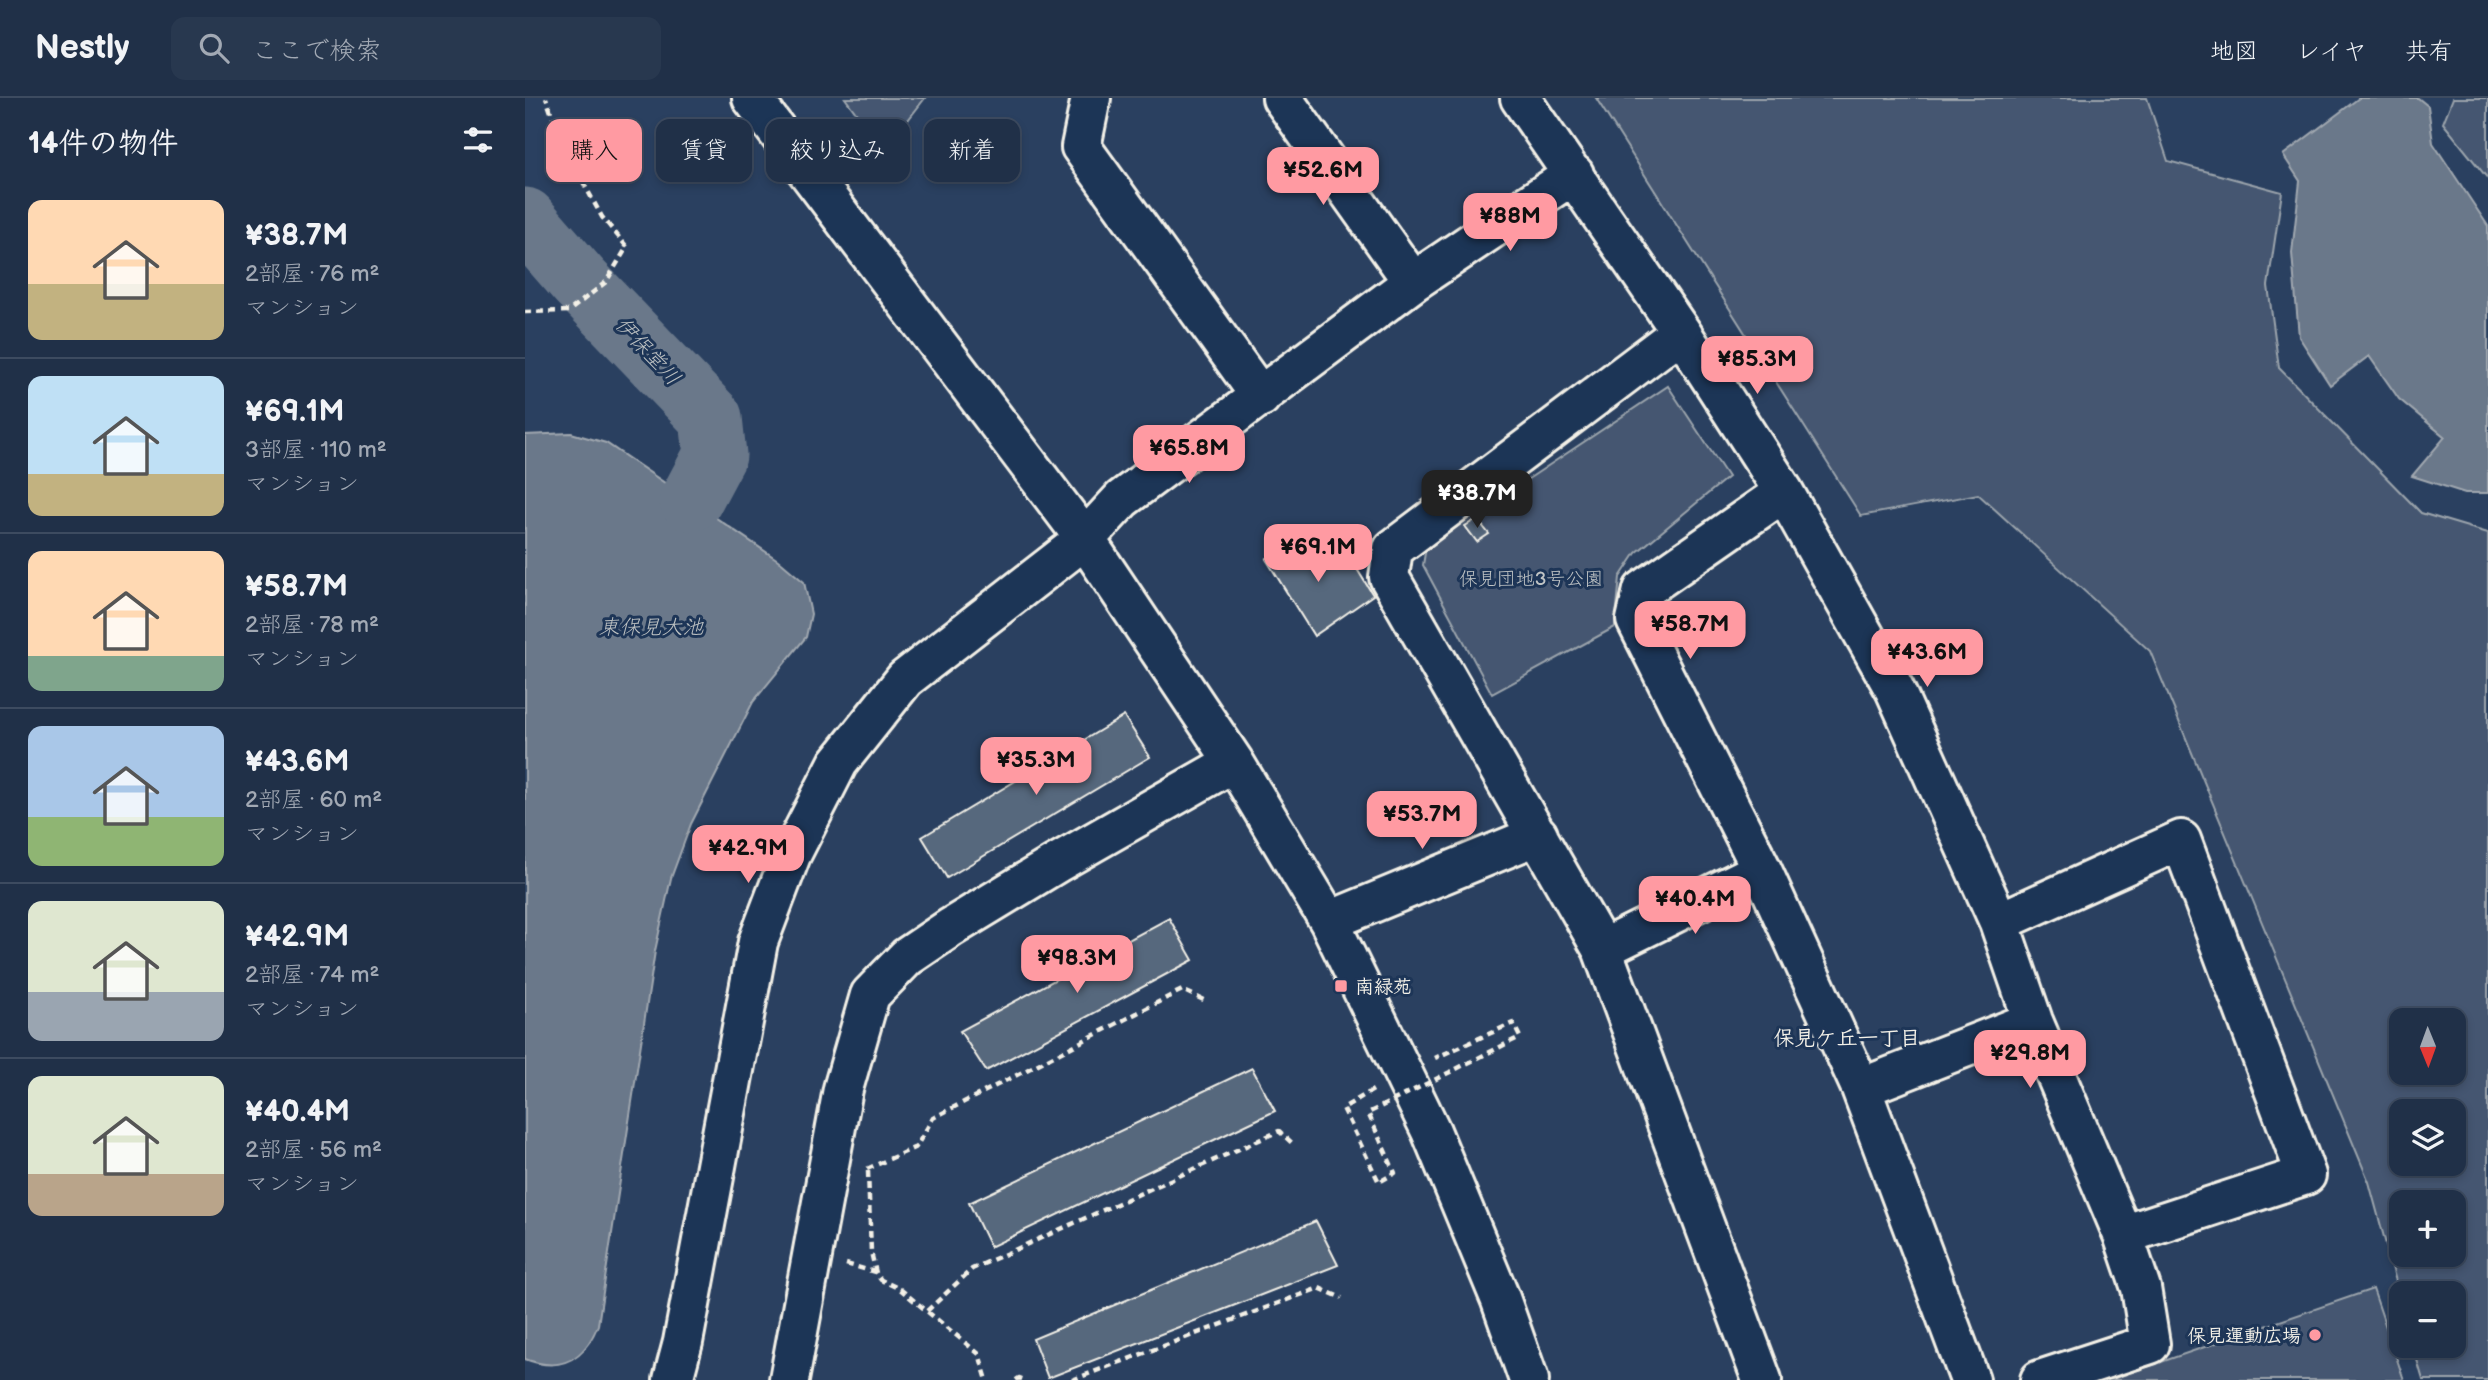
<!DOCTYPE html>
<html lang="ja">
<meta charset="utf-8">
<style>
body{margin:0;font-family:"Balsamiq Sans","Klee One",sans-serif;background:#28384f;color:#f1f3f6;height:100vh;display:flex;flex-direction:column;font-size:26px;white-space:nowrap}
*{box-sizing:border-box;margin:0}
p{font-size:23px;color:#a2a9b4}
.icon{flex:none;width:38px;height:38px;fill:none;stroke:currentColor;stroke-width:2;stroke-linecap:round;stroke-linejoin:round}
.map{position:relative;flex:1;overflow:hidden}
.side{display:flex;flex-direction:column;background:#203048;width:525px}
.side>*{flex:none}
.hud{position:absolute;left:21px;top:21px;width:665px;height:63px;display:flex;gap:14px}
.needle{width:46px;rotate:179deg}
.controls{position:absolute;left:1864px;top:910px;display:grid;gap:14px}
.controls a{display:grid;place-items:center;width:77px;height:77px;border-radius:14px;background:#203048;box-shadow:0 4px 10px #0003,0 0 0 2px #3d4b60;font-size:35px}
.price{position:absolute;translate:-50% -60px;padding:0 16px;border-radius:14px;background:#ff9aa2;color:#111;font-size:23px;line-height:46px;filter:drop-shadow(0 2px 4px #0008)}
.price::after{content:'';position:absolute;left:50%;top:42px;width:21px;height:16px;margin-left:-10px;background:inherit;clip-path:polygon(0 0,100% 0,50% 100%)}
.price.current{background:#222;color:#fff}
ul{padding:0;list-style:none}
li{display:flex;align-items:center;gap:21px;height:175px;padding:0 28px}
li+li{border-top:2px solid #3d4b60}
li span{display:grid;place-items:center;flex:none;width:196px;height:140px;border-radius:14px;color:#555}
li>.icon{margin-inline-start:auto}
span .icon{width:84px;height:84px;fill:#fffc;stroke-width:1}
li b{font-size:30px}
h2{display:flex;justify-content:space-between;align-items:center;height:84px;padding:0 28px;font-size:30px}
.pill{padding:0 24px;border-radius:14px;background:#203048;box-shadow:0 4px 10px #0003,0 0 0 2px #3d4b60;font-size:24px;line-height:63px}
.pill.current{background:#ff9aa2;color:#111}
header{display:flex;align-items:center;gap:42px;box-sizing:border-box;height:98px;padding:0 35px;background:#203048;border-bottom:2px solid #3d4b60}
header strong{font-size:33px}
nav{display:flex;gap:38px;margin-inline-start:auto;font-size:24px}
.search{width:490px;height:63px;background:#28384f;display:flex;align-items:center;gap:18px;box-sizing:border-box;padding:0 24px;border-radius:14px;color:#a2a9b4;font-size:26px}
main{display:flex;flex:1;min-height:0}
.map>svg:first-child{display:block}
.green{fill:#445771;stroke:#9ca4ac;stroke-width:2;fill-rule:evenodd}
.water{fill:#6a788a;stroke:#a1a8b0;stroke-width:2}
.lines{fill:none;stroke-linecap:round;stroke-linejoin:round}
.river{stroke:#6a788a;stroke-width:63}
.building{fill:#56677d;stroke:#f4f1e8;stroke-width:2}
.minor-casing{stroke:#f4f1e8;stroke-width:44}
.path{stroke:#f4f1e8;stroke-width:4.5;stroke-dasharray:7 5;stroke-linecap:butt}
.minor{stroke:#1d3557;stroke-width:38}
.path-bridge{stroke:#f4f1e8;stroke-width:4.5;stroke-dasharray:7 5;stroke-linecap:butt}
.poi-dot{fill:#ff9aa2;stroke:#1d3557;stroke-width:2.5}
.labels{text-anchor:middle;stroke-width:6;stroke-linejoin:round;paint-order:stroke}
.park-label{font-size:19px;fill:#bfc3c4;stroke:#1d3557}
.poi-label{font-size:19px;font-weight:bold;fill:#f4f1e8;stroke:#1d3557;text-anchor:start}
.water-label{font-size:21px;font-style:italic;fill:#bdc1c2;stroke:#1d3557}
.neighbourhood-label{font-size:21px;font-weight:bold;fill:#f4f1e8;stroke:#1d3557}
</style>
<header>
<strong>Nestly</strong>
<div class="search"><svg class="icon" aria-label="search" viewBox="0 0 24 24"><circle cx="10" cy="10" r="6"/><path d="M15 15l6 6"/></svg>ここで検索</div>
<nav><a>地図</a><a>レイヤ</a><a>共有</a></nav>
</header>
<main>
<section class="side">
<h2>14件の物件<svg class="icon" aria-label="filters" viewBox="0 0 24 24"><path d="M4 7h16M4 17h16"/><circle cx="9" cy="7" r="2"/><circle cx="15" cy="17" r="2"/></svg></h2>
<ul>
<li><span style="background:linear-gradient(#ffd9b3 60%,#c2b280 0)"><svg class="icon" aria-label="home" viewBox="0 0 24 24"><path d="M3 11l9-7 9 7M6 9v11h12V9"/></svg></span><div><b>¥38.7M</b><p>2部屋 · 76 m²</p><p>マンション</p></div></li>
<li><span style="background:linear-gradient(#bfe0f5 70%,#c2b280 0)"><svg class="icon" aria-label="home" viewBox="0 0 24 24"><path d="M3 11l9-7 9 7M6 9v11h12V9"/></svg></span><div><b>¥69.1M</b><p>3部屋 · 110 m²</p><p>マンション</p></div></li>
<li><span style="background:linear-gradient(#ffd9b3 75%,#7fa58c 0)"><svg class="icon" aria-label="home" viewBox="0 0 24 24"><path d="M3 11l9-7 9 7M6 9v11h12V9"/></svg></span><div><b>¥58.7M</b><p>2部屋 · 78 m²</p><p>マンション</p></div></li>
<li><span style="background:linear-gradient(#a9c7e8 65%,#8fb573 0)"><svg class="icon" aria-label="home" viewBox="0 0 24 24"><path d="M3 11l9-7 9 7M6 9v11h12V9"/></svg></span><div><b>¥43.6M</b><p>2部屋 · 60 m²</p><p>マンション</p></div></li>
<li><span style="background:linear-gradient(#dfe7d0 65%,#9aa5b1 0)"><svg class="icon" aria-label="home" viewBox="0 0 24 24"><path d="M3 11l9-7 9 7M6 9v11h12V9"/></svg></span><div><b>¥42.9M</b><p>2部屋 · 74 m²</p><p>マンション</p></div></li>
<li><span style="background:linear-gradient(#dfe7d0 70%,#b9a48a 0)"><svg class="icon" aria-label="home" viewBox="0 0 24 24"><path d="M3 11l9-7 9 7M6 9v11h12V9"/></svg></span><div><b>¥40.4M</b><p>2部屋 · 56 m²</p><p>マンション</p></div></li>
</ul>
</section>
<div class="map">
<svg width="1963" height="1282" viewBox="0 0 1963 1282">
<rect width="100%" height="100%" fill="#2a4060"/>
<filter id="ink" filterUnits="userSpaceOnUse"><feTurbulence type="fractalNoise" baseFrequency=".0143" numOctaves="2"/><feDisplacementMap in="SourceGraphic" scale="14" xChannelSelector="R" yChannelSelector="G"/><feConvolveMatrix kernelMatrix="1 2 1 2 8 2 1 2 1" color-interpolation-filters="sRGB"/></filter>
<g filter="url(#ink)">
<path class="green" d="M 320,0 L 400,0 L 359,53 Z
M 1071,0 L 1622,0 L 1643,63 L 1757,94 L 1743,188 L 1754,270 L 1896,415 L 1963,435 L 1963,1282 L 1898,1282 L 1888,1248 L 1928,1248 L 1928,1195 L 1876,1195 L 1876,1202 L 1844,1084 L 1625,553 L 1453,396 L 1336,418 ZM 1876,922 L 1928,922 L 1928,975 L 1876,975 ZM 1876,1013 L 1928,1013 L 1928,1066 L 1876,1066 ZM 1928,1104 L 1928,1157 L 1876,1157 L 1876,1104 Z
M 1928,0 L 1963,0 L 1963,81 L 1918,25 Z
M 1143,288 L 1203,379 L 1111,455 L 1095,479 L 1090,529 L 967,596 L 898,467 L 901,449 Z
M 1848,1191 L 1879,1282 L 1584,1282 Z"/>
<path class="water" d="M 1834,0 L 1893,0 L 1903,8 L 1908,45 L 1963,128 L 1963,395 L 1940,395 L 1887,378 L 1920,339 L 1874,301 L 1844,258 L 1805,287 L 1774,239 L 1767,155 L 1775,83 L 1758,57 Z
M 46,335 L 81,345 L 253,462 L 279,484 L 286,516 L 281,539 L 228,604 L 166,726 L 146,780 L 130,853 L 73,1227 C 59,1262 36,1275 0,1261 L 0,337 Z"/>
<g class="lines">
<path class="river" d="M 0,121 L 55,184 L 186,320 L 190,357 L 166,402"/>
</g>
<path class="building" d="M 952,421 L 964,436 L 952,444 L 940,428 Z
M 776,435 L 800,470 L 822,455 L 848,497 L 789,538 L 741,461 Z
M 599,618 L 625,659 L 422,780 L 397,739 Z
M 644,820 L 668,862 L 461,973 L 435,933 Z
M 727,970 L 750,1013 L 465,1149 L 444,1105 Z
M 791,1123 L 813,1167 L 523,1280 L 508,1241 Z"/>
<g class="lines">
<defs>
<path id="minor" d="M 227,0 L 560,441 L 709,664 L 804,823 L 906,1033 L 975,1200 L 1004,1282
M 566,0 L 556,49 L 736,299
M 757,0 L 888,184
M 995,0 L 1156,234 L 1259,394 L 1370,592 L 1474,824 L 1508,923 L 1598,1137 L 1616,1190 L 1625,1246 L 1515,1282
M 1156,234 L 868,451 L 864,479 L 1077,851 L 1237,1282
M 1259,394 L 1118,492 L 1111,522 L 1237,772 L 1336,990 L 1445,1282
M 804,823 L 1013,737
M 1474,824 L 1656,742 L 1781,1077 L 1598,1137
M 1077,851 L 1237,772
M 1336,990 L 1508,923
M 148,1282 L 158,1244 L 233,844 L 266,757 L 313,665 L 380,581 L 560,441 L 597,401 L 888,184 L 1049,76
M 264,1282 L 318,991 L 345,897 L 382,859 L 425,830 L 532,765 L 709,664"/>
</defs>
<use href="#minor" class="minor-casing"/>
<path class="path" d="M 0,214 L 44,213 L 81,184 L 102,149 L 77,119 L 37,45 L 21,0
M 342,1071 L 391,1049 L 408,1020 L 657,892 L 683,904
M 343,1073 L 346,1154 L 351,1175 L 356,1182 L 375,1191 L 454,1256 L 462,1282
M 321,1166 L 350,1174
M 402,1213 L 447,1171 L 754,1033 L 768,1046
M 491,1282 L 494,1280 L 500,1282
M 547,1282 L 794,1190 L 817,1200"/>
<use href="#minor" class="minor"/>
<path class="path-bridge" d="M 848,992 L 818,1010 L 854,1084 L 870,1075 L 843,1015 L 995,939 L 988,925 L 910,960"/>
</g>
</g>
<g class="poi-dot">
<rect x="809" y="881" width="14" height="14" rx="3.5"/>
<circle cx="1790" cy="1237" r="7"/>
</g>
<g class="labels">
<g class="park-label">
<text x="1006" y="487">保見団地3号公園</text>
</g>
<g class="poi-label">
<text x="830" y="895">南緑苑</text>
<text x="1776" y="1244" text-anchor="end">保見運動広場</text>
</g>
<g class="water-label">
<text transform="translate(123 253) rotate(47)" y="7">伊保堂川</text>
<text x="126" y="536">東保見大池</text>
</g>
<g class="neighbourhood-label">
<text x="1322" y="947">保見ケ丘一丁目</text>
</g>
</g>
</svg>
<div class="controls">
<a><svg class="needle" viewBox="-14 -14 28 28"><path d="M0-13l5 13h-10z" fill="#e53935"/><path d="M0 13l5-13h-10z" fill="#a2a9b4"/></svg></a>
<a><svg class="icon" aria-label="layers" viewBox="0 0 24 24"><path d="M12 4l9 5-9 5-9-5zM3 14l9 5 9-5"/></svg></a>
<a>+</a>
<a>−</a>
</div>
<b class="price" style="left:798px;top:109px">¥52.6M</b>
<b class="price" style="left:985px;top:155px">¥88M</b>
<b class="price" style="left:1232px;top:298px">¥85.3M</b>
<b class="price" style="left:664px;top:387px">¥65.8M</b>
<b class="price current" style="left:952px;top:432px">¥38.7M</b>
<b class="price" style="left:793px;top:486px">¥69.1M</b>
<b class="price" style="left:1165px;top:563px">¥58.7M</b>
<b class="price" style="left:1402px;top:591px">¥43.6M</b>
<b class="price" style="left:511px;top:699px">¥35.3M</b>
<b class="price" style="left:897px;top:753px">¥53.7M</b>
<b class="price" style="left:223px;top:787px">¥42.9M</b>
<b class="price" style="left:1170px;top:838px">¥40.4M</b>
<b class="price" style="left:552px;top:897px">¥98.3M</b>
<b class="price" style="left:1505px;top:992px">¥29.8M</b>
<div class="hud">
<a class="pill current">購入</a>
<a class="pill">賃貸</a>
<a class="pill">絞り込み</a>
<a class="pill">新着</a>
</div>
</div>
</main>
